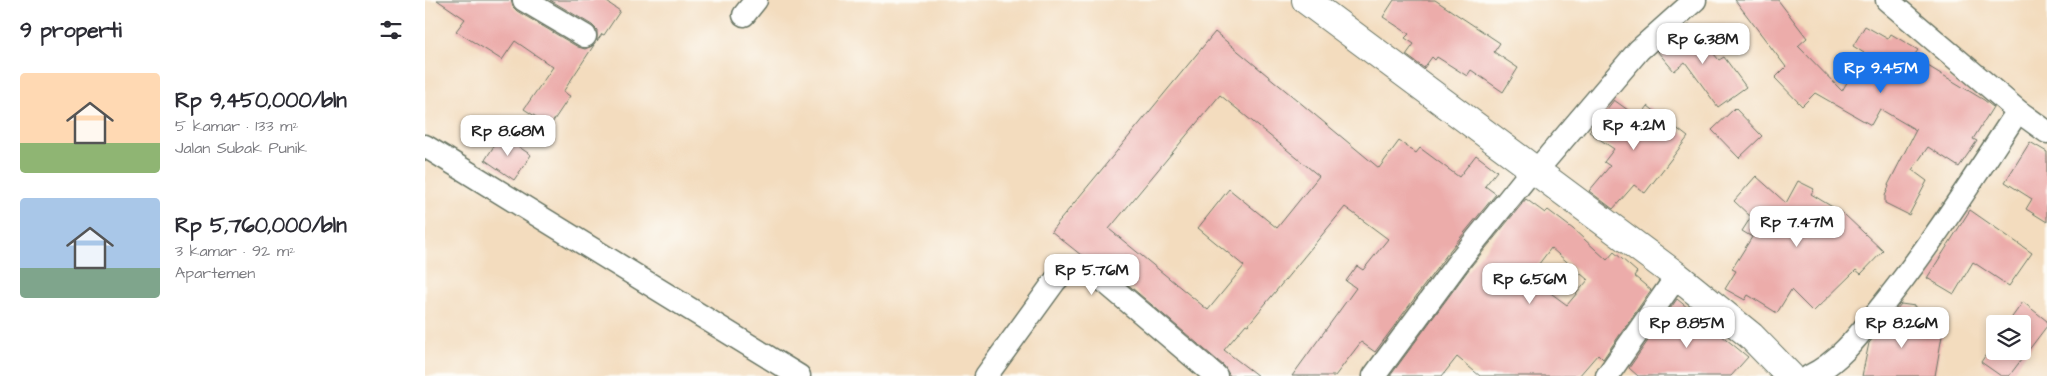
<!DOCTYPE html>
<html lang="id">
<meta charset="utf-8">
<style>
body{margin:0;font-family:"Architects Daughter",sans-serif;background:#f2f2f3;color:#2b2b33;height:100vh;display:flex;flex-direction:column;font-size:19px;white-space:nowrap}
*{box-sizing:border-box;margin:0}
p{font-size:16px;color:#7c7c81}
.icon{flex:none;width:28px;height:28px;fill:none;stroke:currentColor;stroke-width:2;stroke-linecap:round;stroke-linejoin:round}
.map{position:relative;flex:1;overflow:hidden}
.drawer{display:flex;flex-direction:column;background:#fff;width:425px}
.drawer>*{flex:none}
.fabs{position:absolute;left:1561px;top:315px;display:grid;gap:10px}
.fabs a{display:grid;place-items:center;width:45px;height:45px;border-radius:5px;background:#fff;box-shadow:0 2px 8px #0003;font-size:25px}
.price{position:absolute;translate:-50% -42px;padding:0 11px;border-radius:10px;background:#fff;color:#222;font-size:16px;line-height:32px;filter:drop-shadow(0 1px 2px #0008)}
.price::after{content:'';position:absolute;left:50%;top:30px;width:15px;height:11px;margin-left:-8px;background:inherit;clip-path:polygon(0 0,100% 0,50% 100%)}
.price.selected{background:#1a73e8;color:#fff}
ul{padding:0;list-style:none}
li{display:flex;align-items:center;gap:15px;height:125px;padding:0 20px}
li span{display:grid;place-items:center;flex:none;width:140px;height:100px;border-radius:5px;color:#555}
li>.icon{margin-inline-start:auto}
span .icon{width:60px;height:60px;fill:#fffc;stroke-width:1}
li b{font-size:21px}
h2{display:flex;justify-content:space-between;align-items:center;height:60px;padding:0 20px;font-size:21px}
main{display:flex;flex:1;min-height:0}
.map>svg:first-child{display:block}
.building{fill:#ecacaa;fill-rule:evenodd}
.lines{fill:none;stroke-linecap:round;stroke-linejoin:round}
.street-casing{stroke:#697564;stroke-width:25}
.secondary-casing{stroke:#697564;stroke-width:30}
.street{stroke:#fff;stroke-width:22}
.secondary{stroke:#fff;stroke-width:28}
</style>
<main>
<section class="drawer">
<h2>9 properti<svg class="icon" aria-label="filters" viewBox="0 0 24 24"><path d="M4 7h16M4 17h16"/><circle cx="9" cy="7" r="2"/><circle cx="15" cy="17" r="2"/></svg></h2>
<ul>
<li><span style="background:linear-gradient(#ffd9b3 70%,#8fb573 0)"><svg class="icon" aria-label="home" viewBox="0 0 24 24"><path d="M3 11l9-7 9 7M6 9v11h12V9"/></svg></span><div><b>Rp 9,450,000/bln</b><p>5 kamar · 133 m²</p><p>Jalan Subak Punik</p></div></li>
<li><span style="background:linear-gradient(#a9c7e8 70%,#7fa58c 0)"><svg class="icon" aria-label="home" viewBox="0 0 24 24"><path d="M3 11l9-7 9 7M6 9v11h12V9"/></svg></span><div><b>Rp 5,760,000/bln</b><p>3 kamar · 92 m²</p><p>Apartemen</p></div></li>
</ul>
</section>
<div class="map">
<svg width="1622" height="376" viewBox="0 0 1622 376">
<rect width="100%" height="100%" fill="#fdfcf7"/>
<filter id="ink" filterUnits="userSpaceOnUse"><feTurbulence type="fractalNoise" baseFrequency=".02" numOctaves="2"/><feDisplacementMap in="SourceGraphic" scale="10" xChannelSelector="R" yChannelSelector="G"/><feConvolveMatrix kernelMatrix="1 2 1 2 8 2 1 2 1" color-interpolation-filters="sRGB"/></filter>
<filter id="wash" filterUnits="userSpaceOnUse"><feTurbulence type="fractalNoise" baseFrequency=".0096" numOctaves="4" result="noise"/><feDisplacementMap in="SourceGraphic" scale="20" xChannelSelector="R" yChannelSelector="G"/><feGaussianBlur stdDeviation="1.12" result="paint"/><feColorMatrix in="noise" values="0 0 0 0 0 0 0 0 0 0 0 0 0 0 0 0 0 1.4 0 .05"/><feComposite in="paint" operator="in"/></filter>
<g filter="url(#wash)">
<rect width="100%" height="100%" fill="#f3dcbe"/>
<g id="blocks">
<path class="building" d="M 12,0 L 86,0 L 88,7 L 92,11 L 153,47 L 160,49 L 169,45 L 138,92 L 145,96 L 125,126 L 99,109 L 128,67 L 90,41 L 77,60 L 31,31 L 40,19 Z
M 125,0 L 179,0 L 195,11 L 179,35 L 177,34 L 172,41 L 172,30 L 167,25 Z
M 969,0 L 1010,0 L 1075,43 L 1069,52 L 1093,68 L 1078,92 L 1046,70 L 1042,76 L 1012,57 L 1010,60 L 1007,57 L 999,68 L 981,55 L 989,44 L 980,38 L 984,34 L 958,17 Z
M 1310,0 L 1353,0 L 1382,38 L 1373,46 L 1417,91 L 1439,53 L 1428,46 L 1440,26 L 1463,39 L 1466,34 L 1493,50 L 1488,57 L 1559,100 L 1568,107 L 1548,139 L 1552,141 L 1534,167 L 1503,147 L 1487,170 L 1502,181 L 1484,215 L 1460,203 L 1460,196 L 1464,186 L 1463,185 L 1491,130 L 1455,109 L 1446,125 L 1390,93 L 1377,106 L 1350,78 L 1361,67 Z
M 1264,25 L 1294,60 L 1299,57 L 1321,87 L 1293,107 L 1260,62 L 1249,71 L 1232,51 Z
M 790,32 L 954,168 L 974,141 L 991,153 L 995,148 L 1034,177 L 1051,155 L 1072,171 L 1060,186 L 1071,194 L 1026,249 L 950,352 L 936,342 L 910,376 L 867,376 L 931,288 L 921,281 L 932,266 L 938,270 L 963,239 L 920,207 L 823,325 L 821,324 L 799,350 L 833,376 L 805,376 L 799,366 L 674,260 L 656,255 L 626,231 ZM 795,95 L 894,176 L 852,228 L 804,189 L 773,228 L 819,266 L 783,310 L 684,229 Z
M 1189,100 L 1214,118 L 1223,106 L 1263,137 L 1220,193 L 1209,185 L 1188,209 L 1164,191 L 1185,166 L 1179,162 L 1189,149 L 1164,132 Z
M 1310,108 L 1337,136 L 1314,158 L 1287,130 Z
M 76,135 L 106,155 L 89,180 L 60,160 Z
M 1605,142 L 1622,152 L 1622,222 L 1601,209 L 1607,199 L 1580,182 Z
M 1331,176 L 1361,203 L 1373,181 L 1389,189 L 1386,194 L 1419,214 L 1458,251 L 1436,274 L 1431,270 L 1388,312 L 1366,290 L 1352,313 L 1323,295 L 1320,300 L 1300,289 L 1311,271 L 1307,269 L 1327,237 L 1317,231 L 1326,217 L 1309,201 Z
M 1101,199 L 1120,213 L 1123,210 L 1148,229 L 1182,260 L 1189,252 L 1212,272 L 1209,276 L 1226,290 L 1178,359 L 1173,354 L 1154,376 L 1055,376 L 1032,357 L 1017,376 L 965,376 L 1047,265 ZM 1126,248 L 1163,280 L 1142,305 L 1104,277 Z
M 1545,210 L 1607,253 L 1584,286 L 1548,262 L 1529,294 L 1502,278 Z
M 1252,299 L 1323,357 L 1306,376 L 1213,376 L 1204,368 Z
M 1598,302 L 1622,321 L 1622,326 L 1584,376 L 1576,376 L 1556,362 L 1570,341 L 1570,351 L 1598,351 L 1598,324 L 1582,324 Z
M 1476,304 L 1490,306 L 1486,330 L 1517,336 L 1510,376 L 1437,376 L 1444,343 L 1459,325 L 1464,326 L 1466,316 Z"/>
</g>
</g>
<g filter="url(#ink)">
<use href="#blocks" fill-opacity="0" stroke="#697564" stroke-width="1"/>
<g class="lines">
<defs>
<path id="street" d="M 99,0 L 160,36
M 1462,0 L 1593,111 L 1622,132
M 319,15 L 331,0
M 0,146 L 374,376
M 1111,171 L 1214,50 L 1270,0
M 561,376 L 630,281 C 641,269 649,265 666,270 L 791,376
M 949,376 L 1037,257 L 1108,169
M 1182,376 L 1252,276
M 1385,376 C 1414,362 1434,335 1453,311 C 1505,247 1548,179 1593,111"/>
<path id="secondary" d="M 881,0 L 1252,276 L 1326,336 L 1365,376"/>
</defs>
<use href="#street" class="street-casing"/>
<use href="#secondary" class="secondary-casing"/>
<use href="#street" class="street"/>
<use href="#secondary" class="secondary"/>
</g>
</g>
</svg>
<div class="fabs">
<a><svg class="icon" aria-label="layers" viewBox="0 0 24 24"><path d="M12 4l9 5-9 5-9-5zM3 14l9 5 9-5"/></svg></a>
</div>
<b class="price" style="left:1278px;top:65px">Rp 6.38M</b>
<b class="price selected" style="left:1456px;top:94px">Rp 9.45M</b>
<b class="price" style="left:1209px;top:151px">Rp 4.2M</b>
<b class="price" style="left:83px;top:157px">Rp 8.68M</b>
<b class="price" style="left:1372px;top:248px">Rp 7.47M</b>
<b class="price" style="left:667px;top:296px">Rp 5.76M</b>
<b class="price" style="left:1105px;top:305px">Rp 6.56M</b>
<b class="price" style="left:1262px;top:349px">Rp 8.85M</b>
<b class="price" style="left:1477px;top:349px">Rp 8.26M</b>
</div>
</main>
